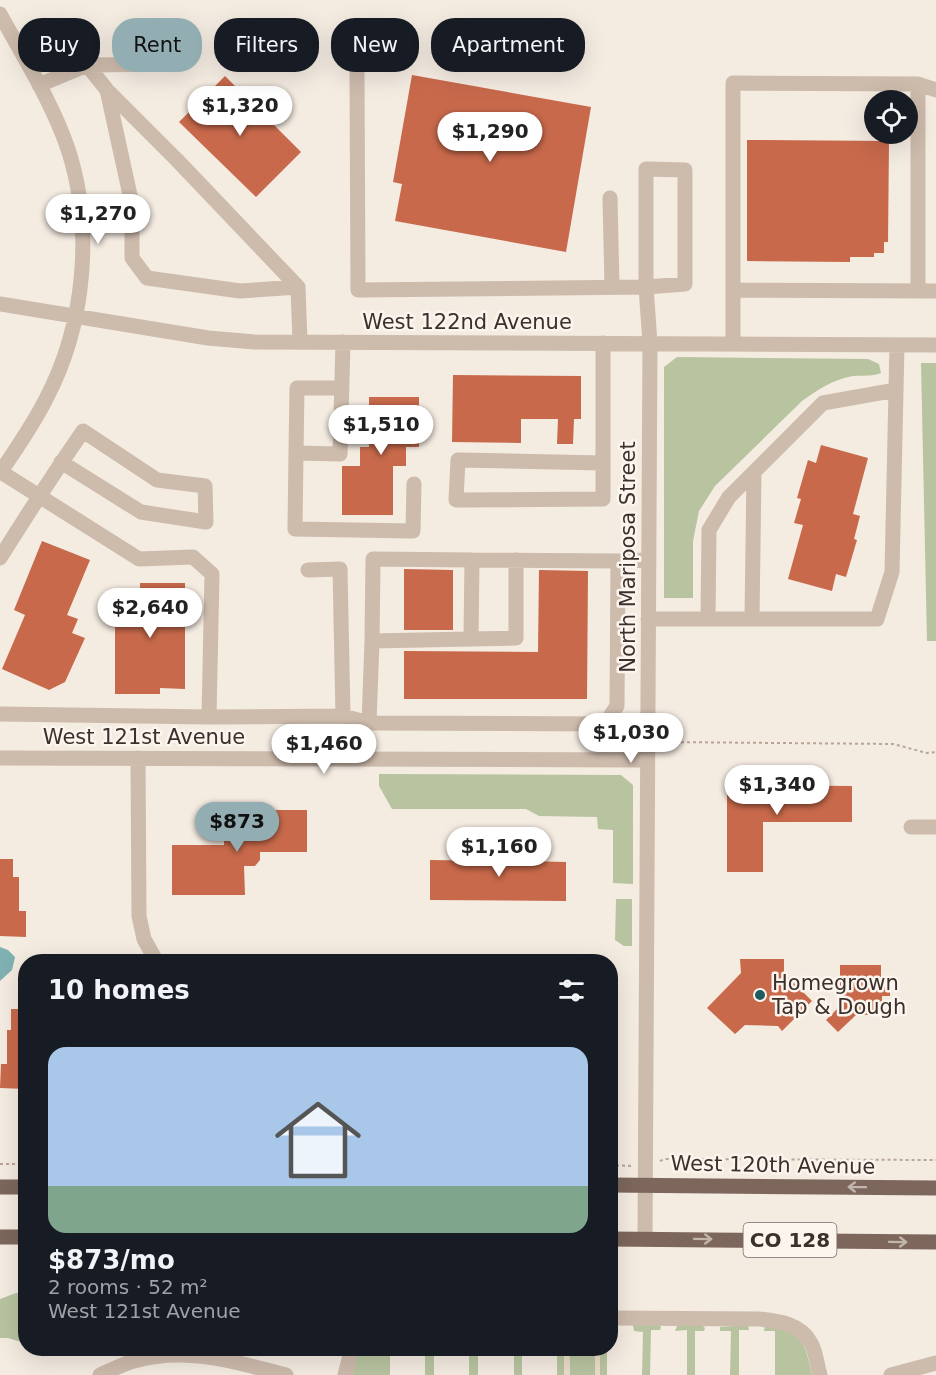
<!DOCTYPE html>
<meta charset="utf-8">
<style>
body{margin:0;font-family:"DejaVu Sans",sans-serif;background:#242831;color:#f1f3f6;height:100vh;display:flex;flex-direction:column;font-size:22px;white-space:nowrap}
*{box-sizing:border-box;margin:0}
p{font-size:20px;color:#9ea1a6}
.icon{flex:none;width:33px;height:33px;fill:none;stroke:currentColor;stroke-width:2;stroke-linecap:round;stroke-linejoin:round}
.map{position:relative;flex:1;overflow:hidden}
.sheet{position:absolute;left:18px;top:954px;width:600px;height:402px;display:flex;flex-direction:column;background:#171b24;border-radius:24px;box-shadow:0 6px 24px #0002}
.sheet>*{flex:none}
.guide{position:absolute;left:18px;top:18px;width:600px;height:54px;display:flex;gap:12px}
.buttons{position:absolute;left:864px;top:90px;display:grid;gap:12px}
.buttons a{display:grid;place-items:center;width:54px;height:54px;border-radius:50%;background:#171b24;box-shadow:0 6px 24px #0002;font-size:30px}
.price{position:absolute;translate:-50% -51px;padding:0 14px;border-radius:21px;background:#fff;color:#222;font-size:20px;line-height:39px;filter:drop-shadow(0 2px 3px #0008)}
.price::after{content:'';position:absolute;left:50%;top:36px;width:18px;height:14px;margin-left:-9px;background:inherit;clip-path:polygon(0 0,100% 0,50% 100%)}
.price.selected{background:#92aeb2;color:#111}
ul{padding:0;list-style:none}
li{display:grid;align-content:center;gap:12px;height:318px;padding:0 30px}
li+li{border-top:2px solid #363941}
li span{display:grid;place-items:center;height:186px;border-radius:18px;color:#555}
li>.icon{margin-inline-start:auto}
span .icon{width:108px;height:108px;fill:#fffc;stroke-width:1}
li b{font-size:26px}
h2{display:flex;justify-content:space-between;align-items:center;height:72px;padding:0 30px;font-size:26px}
.chip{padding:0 21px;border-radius:24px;background:#171b24;box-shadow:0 6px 24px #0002;font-size:21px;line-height:54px}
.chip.selected{background:#92aeb2;color:#111}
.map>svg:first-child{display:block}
.green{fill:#b8c4a0}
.plaza{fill:#ecdcc8}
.water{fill:#7fb0b2}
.building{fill:#c8694b}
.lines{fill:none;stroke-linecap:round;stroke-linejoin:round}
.path{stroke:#b9a596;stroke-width:2;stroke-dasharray:3 3;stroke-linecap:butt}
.minor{stroke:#cdbbac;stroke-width:15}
.major{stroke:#7d675c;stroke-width:15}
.oneway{stroke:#c2b5ac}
.poi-dot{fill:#1f5a5e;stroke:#fbf5ee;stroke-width:2}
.labels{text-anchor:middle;stroke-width:5;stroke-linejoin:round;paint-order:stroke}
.shield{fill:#fbf5ee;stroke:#756b66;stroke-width:1.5}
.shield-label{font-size:20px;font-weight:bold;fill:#3b302b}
.street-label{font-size:21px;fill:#3b302b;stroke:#fbf5ee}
.poi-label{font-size:21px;fill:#3b302b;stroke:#fbf5ee;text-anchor:start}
</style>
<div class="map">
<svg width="936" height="1375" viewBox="0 0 936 1375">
<rect width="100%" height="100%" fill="#f4ebe1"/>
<path class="green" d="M 677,357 L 868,359 L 879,364 L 881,373 C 872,377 864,375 853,376 C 834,379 817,390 802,401 L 715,486 L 699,511 L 693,541 L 693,598 L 664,598 L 664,367 Z
M 921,363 L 936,363 L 936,641 L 927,641 Z
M 379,774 L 621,775 L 633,785 L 633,884 L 613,883 L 613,830 L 598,829 L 597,817 L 539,816 L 526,809 L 392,809 L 379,786 Z
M 616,899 L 632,899 L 632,946 L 624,946 L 615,940 Z
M 16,1293 L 25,1293 L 25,1343 L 8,1338 L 0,1338 L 0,1299 Z
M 633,1325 L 659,1325 L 661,1327 L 660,1330 L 651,1330 L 650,1375 L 642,1375 L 643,1332 L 634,1331 Z
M 748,1325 L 749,1330 L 739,1330 L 739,1375 L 730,1375 L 731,1331 L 720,1331 L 720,1327 Z
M 677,1326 L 703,1326 L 705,1328 L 704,1331 L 695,1331 L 695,1375 L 687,1375 L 687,1330 L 675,1331 Z
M 765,1326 C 803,1334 804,1338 812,1375 L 775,1375 L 775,1331 L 764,1331 Z
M 358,1349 L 390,1349 L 390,1375 L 351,1375 Z
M 425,1349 L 434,1349 L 434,1375 L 425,1375 Z
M 469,1349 L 478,1349 L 478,1375 L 469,1375 Z
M 514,1349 L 522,1349 L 522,1375 L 514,1375 Z
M 557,1349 L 564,1349 L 564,1375 L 557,1375 Z
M 569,1349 L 595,1349 L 595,1375 L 570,1375 Z
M 600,1349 L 607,1349 L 607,1375 L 600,1375 Z"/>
<path class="plaza" d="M 564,1349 L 569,1349 L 570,1375 L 564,1375 Z
M 595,1349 L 600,1349 L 600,1375 L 595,1375 Z"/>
<path class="water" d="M 0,947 L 8,950 L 15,957 L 12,970 L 0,981 Z"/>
<path class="building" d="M 412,75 L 591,107 L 566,252 L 395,221 L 402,184 L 393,182 Z
M 225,76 L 301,152 L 256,197 L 179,122 Z
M 747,140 L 889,141 L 888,242 L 884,242 L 884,253 L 874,253 L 874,257 L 850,257 L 850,262 L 747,261 Z
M 453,375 L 581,376 L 581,419 L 574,419 L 573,444 L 557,444 L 558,419 L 521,419 L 521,443 L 452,442 Z
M 369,397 L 419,397 L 419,447 L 406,447 L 406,466 L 393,466 L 393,515 L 342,515 L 342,466 L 360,466 L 360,447 L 369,447 Z
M 821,445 L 868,458 L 853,514 L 860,516 L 854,539 L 857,540 L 846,577 L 836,574 L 832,591 L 788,579 L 803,525 L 794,523 L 801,499 L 797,498 L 808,460 L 816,463 Z
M 42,541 L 90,560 L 67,615 L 78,619 L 72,633 L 85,638 L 65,682 L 49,690 L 2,669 L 25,615 L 14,610 Z
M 404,569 L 453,570 L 453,630 L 404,630 Z
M 539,570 L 588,571 L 587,699 L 404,699 L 404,651 L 538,652 Z
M 140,583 L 185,583 L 185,689 L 160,688 L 160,694 L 115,694 L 115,589 L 140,589 Z
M 727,785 L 852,786 L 852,822 L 763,822 L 763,872 L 727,872 Z
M 239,810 L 307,810 L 307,852 L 260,852 L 260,860 L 255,866 L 244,866 L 245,895 L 172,895 L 172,845 L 224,845 L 224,835 L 229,831 L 239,831 Z
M 498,839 L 523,839 L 523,861 L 566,862 L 566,901 L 430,900 L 430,860 L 498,861 Z
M 0,859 L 13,859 L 13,877 L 19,877 L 19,911 L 26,911 L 26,937 L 0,936 Z
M 740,959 L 784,959 L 784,973 L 812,1001 L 782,1031 L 778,1026 L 745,1025 L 735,1034 L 707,1008 L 741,973 Z
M 840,965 L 881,965 L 881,981 L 890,980 L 890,996 L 882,996 L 882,1015 L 856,1015 L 838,1032 L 826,1020 L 840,1006 Z
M 11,1009 L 26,1009 L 26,1089 L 0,1088 L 1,1064 L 7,1064 L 7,1030 L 11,1030 Z"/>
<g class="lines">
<path class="path" d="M 663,742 L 893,744 L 927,753 L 936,752
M 660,1161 L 665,1159 L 936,1160
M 0,1164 L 26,1164
M 610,1165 L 631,1166"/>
<path class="minor" d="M 0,14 C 24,58 52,102 68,149 C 94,229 85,325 46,399 C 33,425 16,449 0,473
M 87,65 L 179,64
M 357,73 L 358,290 L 646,287 L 685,284 L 685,170 L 646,169 L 646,287 L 650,343 L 645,1239
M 39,85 L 87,65 L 107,90 L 177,160 L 298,287 L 300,342
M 107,90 L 132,204 L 132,258 L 147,278 L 240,291 L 298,287
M 610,198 L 612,287
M 733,290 L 936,291
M 918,291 L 918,84
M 0,304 L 208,338 L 255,342 L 936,345
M 603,343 L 603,499 L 456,500 L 458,460 L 603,463
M 733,344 L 733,83 L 918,84 L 936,90
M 342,388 L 297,388 L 296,453 L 340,454 L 343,342
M 296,453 L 295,529 L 413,531 L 414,484
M 1,472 L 139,559 L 193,557 L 212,574 L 209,717 L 343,716 L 340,569 L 308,570
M 0,558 C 27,515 54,473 83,431 L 157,480 L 205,486 L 206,522 L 141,512 L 61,462
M 516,560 L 516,638 L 471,639 L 472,560 L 618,561
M 648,619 L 877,619 L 892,572 L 897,345
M 708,619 L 709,530 L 729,497 L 823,403 L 896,390
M 752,619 L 754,472
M 471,639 L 372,641 L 373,559 L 472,560
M 0,714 L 209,717
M 343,716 L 369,723 L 605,724 L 617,706 L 618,561 L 649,560
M 369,723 L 372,641
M 0,758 L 647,760
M 138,758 L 139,916 L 144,939 L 154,957
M 911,827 L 936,827
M 610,1318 L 758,1319 C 778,1321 800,1323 811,1343 C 816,1352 817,1365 820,1375
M 100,1375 C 111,1370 123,1364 134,1361 C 187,1346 236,1362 286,1375
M 345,1375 L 352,1348
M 891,1375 L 936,1363"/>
<path class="major" d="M 610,1185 L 936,1188
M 0,1187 L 26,1187
M 0,1237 L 26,1237
M 610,1239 L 936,1242"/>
</g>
<defs><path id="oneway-shaft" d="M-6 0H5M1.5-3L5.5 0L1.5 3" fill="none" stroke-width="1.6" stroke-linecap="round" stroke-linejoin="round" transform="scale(1.5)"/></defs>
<g class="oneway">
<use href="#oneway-shaft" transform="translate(857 1187) rotate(-179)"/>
<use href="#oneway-shaft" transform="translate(703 1239) rotate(1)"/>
<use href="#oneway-shaft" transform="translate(898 1242) rotate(1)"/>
</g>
<circle class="poi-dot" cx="760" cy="995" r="6"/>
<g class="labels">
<rect class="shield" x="743.5" y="1223" width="93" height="34" rx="4.5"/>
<g class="shield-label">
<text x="790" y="1247">CO 128</text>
</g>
<g class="street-label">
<text x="467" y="329">West 122nd Avenue</text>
<text transform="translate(628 557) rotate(-90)" y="7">North Mariposa Street</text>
<text x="144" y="744">West 121st Avenue</text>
<text transform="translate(773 1165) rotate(1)" y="7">West 120th Avenue</text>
</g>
<g class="poi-label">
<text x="772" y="990">Homegrown<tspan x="772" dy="24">Tap &amp; Dough</tspan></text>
</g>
</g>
</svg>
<div class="buttons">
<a><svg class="icon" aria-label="locate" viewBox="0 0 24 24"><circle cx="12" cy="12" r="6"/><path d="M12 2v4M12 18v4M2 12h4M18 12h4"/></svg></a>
</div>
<b class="price" style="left:240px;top:137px">$1,320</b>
<b class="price" style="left:490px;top:163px">$1,290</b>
<b class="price" style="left:98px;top:245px">$1,270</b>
<b class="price" style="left:381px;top:456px">$1,510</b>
<b class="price" style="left:150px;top:639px">$2,640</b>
<b class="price" style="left:631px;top:764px">$1,030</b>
<b class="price" style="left:324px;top:775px">$1,460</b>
<b class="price" style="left:777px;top:816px">$1,340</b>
<b class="price selected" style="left:237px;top:853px">$873</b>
<b class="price" style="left:499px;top:878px">$1,160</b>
<div class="guide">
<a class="chip">Buy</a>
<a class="chip selected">Rent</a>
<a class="chip">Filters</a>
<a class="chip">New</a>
<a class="chip">Apartment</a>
</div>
<section class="sheet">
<h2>10 homes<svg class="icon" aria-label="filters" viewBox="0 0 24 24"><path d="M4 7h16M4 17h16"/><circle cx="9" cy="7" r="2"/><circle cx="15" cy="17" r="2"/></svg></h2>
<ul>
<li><span style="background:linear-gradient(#a9c7e8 75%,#7fa58c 0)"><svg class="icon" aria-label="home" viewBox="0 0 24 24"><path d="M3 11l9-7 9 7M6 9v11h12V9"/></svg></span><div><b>$873/mo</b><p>2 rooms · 52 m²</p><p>West 121st Avenue</p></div></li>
</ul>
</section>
</div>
